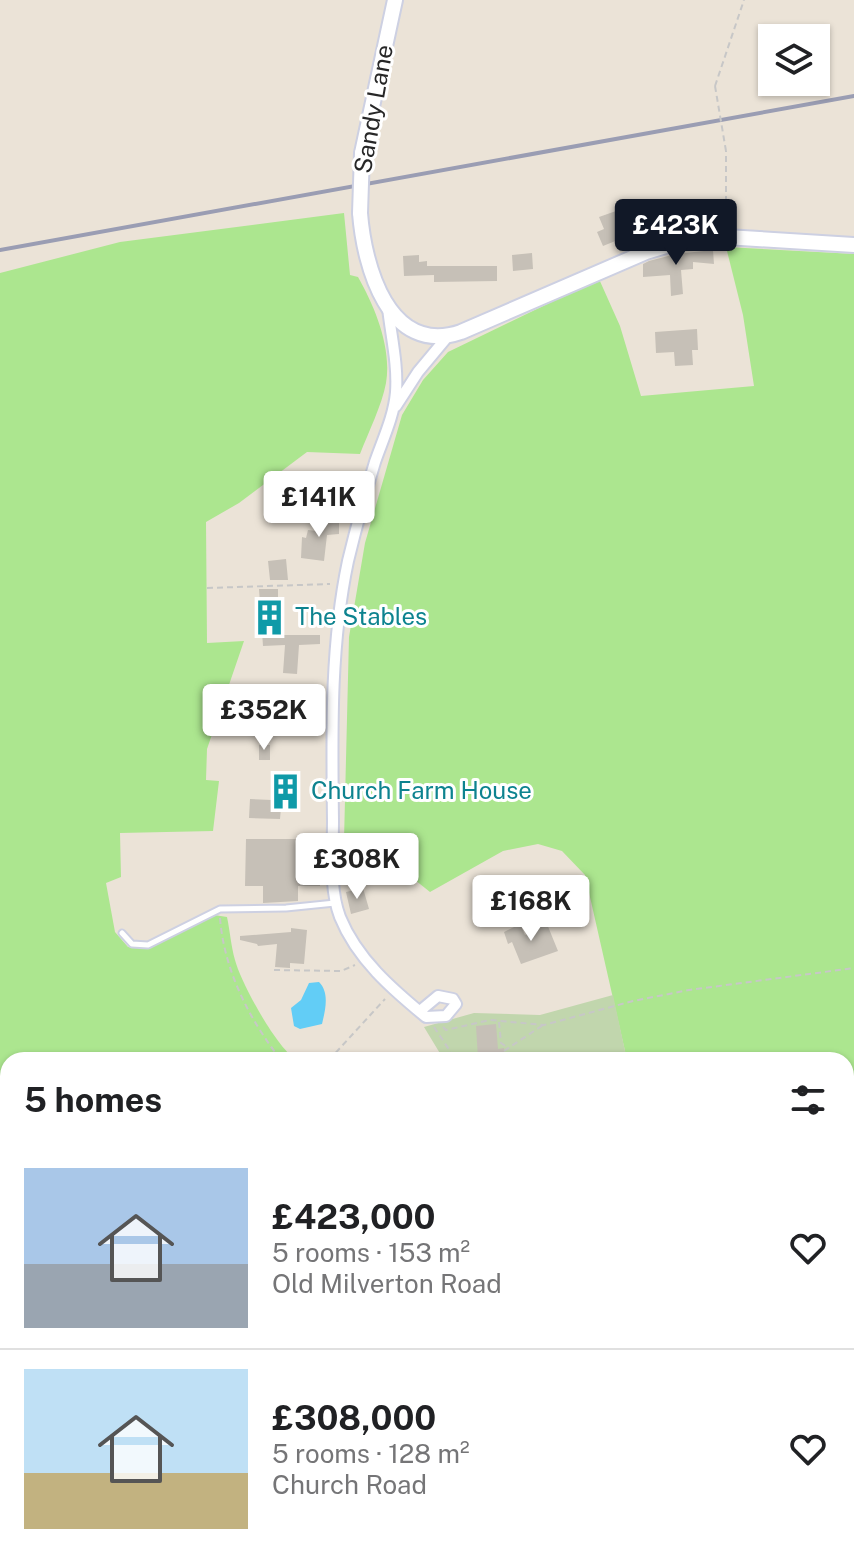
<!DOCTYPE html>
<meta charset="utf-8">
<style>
body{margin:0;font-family:"Public Sans",sans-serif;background:#f2f2f2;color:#202124;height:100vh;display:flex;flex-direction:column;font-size:30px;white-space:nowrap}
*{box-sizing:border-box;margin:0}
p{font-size:26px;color:#757577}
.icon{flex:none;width:44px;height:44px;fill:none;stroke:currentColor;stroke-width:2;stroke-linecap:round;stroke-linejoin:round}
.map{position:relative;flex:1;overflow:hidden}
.panel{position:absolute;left:0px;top:1052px;width:854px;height:514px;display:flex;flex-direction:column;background:#fff;border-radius:24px 24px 0 0;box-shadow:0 2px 6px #0004}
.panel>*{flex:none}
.tools{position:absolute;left:758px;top:24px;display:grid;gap:16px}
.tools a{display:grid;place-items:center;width:72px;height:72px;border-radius:0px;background:#fff;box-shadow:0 2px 6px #0004;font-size:40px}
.price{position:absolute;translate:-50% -68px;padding:0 18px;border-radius:8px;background:#fff;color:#222;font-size:26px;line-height:52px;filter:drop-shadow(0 2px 4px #0008)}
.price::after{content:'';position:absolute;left:50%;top:48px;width:24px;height:18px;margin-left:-12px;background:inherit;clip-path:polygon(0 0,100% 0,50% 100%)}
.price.on{background:#111827;color:#fff}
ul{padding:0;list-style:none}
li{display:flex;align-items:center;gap:24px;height:200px;padding:0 24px}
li+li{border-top:2px solid #e0e0e0}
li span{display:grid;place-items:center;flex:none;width:224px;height:160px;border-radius:0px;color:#555}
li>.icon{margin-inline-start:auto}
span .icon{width:96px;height:96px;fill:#fffc;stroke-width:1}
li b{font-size:34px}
h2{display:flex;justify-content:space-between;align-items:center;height:96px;padding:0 24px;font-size:34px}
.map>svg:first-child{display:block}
.green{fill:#ace68f}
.cemetery{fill:#c1d6ad}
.water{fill:#62cdf6}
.building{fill:#c6c0b7}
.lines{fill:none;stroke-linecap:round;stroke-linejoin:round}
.lane-casing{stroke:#cdd0e2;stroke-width:9}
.street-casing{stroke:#cdd0e2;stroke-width:14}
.secondary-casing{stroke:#cdd0e2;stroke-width:18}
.path{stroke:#c7c7c7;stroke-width:2;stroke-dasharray:6 4;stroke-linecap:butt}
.lane{stroke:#fff;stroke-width:5}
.street{stroke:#fff;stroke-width:10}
.secondary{stroke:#fff;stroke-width:14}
.rail{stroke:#9a9db3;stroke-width:4}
.secondary-bridge-casing{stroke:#cdd0e2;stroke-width:18;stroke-linecap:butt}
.path-bridge{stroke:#c7c7c7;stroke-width:2;stroke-dasharray:6 4;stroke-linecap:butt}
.secondary-bridge{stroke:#fff;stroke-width:14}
.labels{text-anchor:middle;stroke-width:6;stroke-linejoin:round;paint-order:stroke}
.street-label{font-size:24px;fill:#272727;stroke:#fff}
.culture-label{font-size:24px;fill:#0d838f;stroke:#fff;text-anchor:start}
</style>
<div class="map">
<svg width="854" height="1565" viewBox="0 0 854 1565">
<rect width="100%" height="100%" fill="#ebe3d7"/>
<path class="green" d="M 344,213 L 350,275 L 358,277 C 375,307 392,348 386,383 C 382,405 368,433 360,454 L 307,452 L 239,503 L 206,522 L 207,643 L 244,641 L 207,749 L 206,780 L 219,781 L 213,831 L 120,833 L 121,877 L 106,883 L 115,932 L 128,947 L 147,949 L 214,915 L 227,917 C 230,931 231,946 235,960 C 241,983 277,1049 297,1060 L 8,1060 L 8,1558 L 846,1558 L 846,1060 L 627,1060 L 585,875 L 562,851 L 538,844 L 503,851 L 430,892 L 400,868 L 343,881 L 349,637 L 365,543 L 402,415 L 423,380 L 448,352 L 599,279 L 620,326 L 641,396 L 754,386 L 743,315 L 726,247 L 854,254 L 854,1565 L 0,1565 L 0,273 L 120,242 Z"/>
<path class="cemetery" d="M 613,995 L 627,1060 L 444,1060 L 424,1027 L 474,1013 L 540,1015 Z"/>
<path class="water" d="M 319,982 C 330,993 325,1011 322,1024 L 300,1029 L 294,1026 L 291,1008 L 301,1000 L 309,983 Z"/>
<path class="building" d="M 616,211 L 620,222 L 640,214 L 651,215 L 650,230 L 645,229 L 603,246 L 597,232 L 604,229 L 599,217 Z
M 713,250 L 714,264 L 693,262 L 693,269 L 681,270 L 683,294 L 671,296 L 670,275 L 643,277 L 643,264 L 649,261 L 676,254 Z
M 532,253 L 533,269 L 513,271 L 512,255 Z
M 419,255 L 419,262 L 427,261 L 427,266 L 497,266 L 497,281 L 434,282 L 434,275 L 404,276 L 403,256 Z
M 697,329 L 698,350 L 692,350 L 693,365 L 675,366 L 674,352 L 656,353 L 655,332 Z
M 317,518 L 339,519 L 339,534 L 327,535 L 324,561 L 301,558 L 302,537 L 306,538 L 308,530 L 316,531 Z
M 286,559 L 288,580 L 270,580 L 268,561 Z
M 259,589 L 278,589 L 278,598 L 276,599 L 279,635 L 320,635 L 320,644 L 299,645 L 297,674 L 283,673 L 285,645 L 263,646 Z
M 259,745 L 270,745 L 270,760 L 259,760 Z
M 272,771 L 297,772 L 296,807 L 281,808 L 280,819 L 249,818 L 250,799 L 272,800 Z
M 308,835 L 320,835 L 320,886 L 298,886 L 298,901 L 263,903 L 263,886 L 245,886 L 246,839 L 308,839 Z
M 363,888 L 369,909 L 351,914 L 346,892 Z
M 520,924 L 525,935 L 547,924 L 558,951 L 521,964 L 512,942 L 508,944 L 504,932 Z
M 291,928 L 307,930 L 304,964 L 290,963 L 290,968 L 275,967 L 277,944 L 258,946 L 257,944 L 240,940 L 240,936 L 291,932 Z
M 496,1024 L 498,1049 L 504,1048 L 505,1060 L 484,1060 L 484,1057 L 478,1058 L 476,1026 Z"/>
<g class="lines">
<defs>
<path id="lane" d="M 122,933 L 132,944 L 148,945 L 220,909 L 286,908 L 335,903"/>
<path id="street" d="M 388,308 C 391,336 398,364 396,392 C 394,416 383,439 375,462 C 365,495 356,528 348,561 C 330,646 332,735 333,821 C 333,851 329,888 340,917 C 357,959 392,989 426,1017 L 446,1016 L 456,1004 L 453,999 L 438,996 L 420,1011
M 396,406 L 418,372 L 448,336"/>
<path id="secondary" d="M 362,153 L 395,0
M 360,213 C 364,265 388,357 461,332 L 646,252 L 686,240 L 726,237 L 854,245"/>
</defs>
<use href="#lane" class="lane-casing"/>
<use href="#street" class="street-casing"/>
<use href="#secondary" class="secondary-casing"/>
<path class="path" d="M 715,86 L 744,0
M 726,222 L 726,151
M 207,588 L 330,584
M 220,918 C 224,970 249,1019 281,1060
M 274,970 L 341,971 L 355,965
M 499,1022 L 501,1043 L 507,1047
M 434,1027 L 456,1060
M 443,1027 L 446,1030 L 490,1020 L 544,1025 L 633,1001 L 689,990 L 854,968
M 504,1051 L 543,1025
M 329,1060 L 385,999
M 846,1445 L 854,1423
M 810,1558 L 815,1565
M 158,1565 L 159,1558"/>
<use href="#lane" class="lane"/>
<use href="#street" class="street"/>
<use href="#secondary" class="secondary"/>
<path class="rail" d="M 0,250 L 854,96"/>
<defs>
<path id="secondary-bridge" d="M 360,213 L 362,153"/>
</defs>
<use href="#secondary-bridge" class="secondary-bridge-casing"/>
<path class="path-bridge" d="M 715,86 L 726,151"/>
<use href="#secondary-bridge" class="secondary-bridge"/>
</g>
<defs>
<symbol id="building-bare" viewBox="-9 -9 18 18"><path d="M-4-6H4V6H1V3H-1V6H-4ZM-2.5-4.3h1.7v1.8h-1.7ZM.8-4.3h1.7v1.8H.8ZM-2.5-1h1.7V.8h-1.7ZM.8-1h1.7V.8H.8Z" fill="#0f9aa8" stroke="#fff" stroke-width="2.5" paint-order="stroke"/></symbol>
</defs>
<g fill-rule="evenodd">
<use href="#building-bare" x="244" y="592" width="51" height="51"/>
<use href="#building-bare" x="260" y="766" width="51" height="51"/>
</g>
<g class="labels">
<g class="street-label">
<text transform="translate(374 109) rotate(-80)" y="8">Sandy Lane</text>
</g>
<g class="culture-label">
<text x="295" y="625">The Stables</text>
<text x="311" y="799">Church Farm House</text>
</g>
</g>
</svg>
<div class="tools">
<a><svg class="icon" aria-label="layers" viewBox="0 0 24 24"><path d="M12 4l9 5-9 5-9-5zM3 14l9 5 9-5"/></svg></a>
</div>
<b class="price on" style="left:676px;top:267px">£423K</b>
<b class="price" style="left:319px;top:539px">£141K</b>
<b class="price" style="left:264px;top:752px">£352K</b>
<b class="price" style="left:357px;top:901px">£308K</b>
<b class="price" style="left:531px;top:943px">£168K</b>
<section class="panel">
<h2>5 homes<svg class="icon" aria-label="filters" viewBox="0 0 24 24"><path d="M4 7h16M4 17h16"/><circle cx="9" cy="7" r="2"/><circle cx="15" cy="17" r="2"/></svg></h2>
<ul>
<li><span style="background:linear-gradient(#a9c7e8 60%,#9aa5b1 0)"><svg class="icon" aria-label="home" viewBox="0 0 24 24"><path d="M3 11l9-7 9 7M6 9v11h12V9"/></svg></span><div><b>£423,000</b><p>5 rooms · 153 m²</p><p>Old Milverton Road</p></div><svg class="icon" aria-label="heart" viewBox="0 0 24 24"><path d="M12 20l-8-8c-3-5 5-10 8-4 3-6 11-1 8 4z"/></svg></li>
<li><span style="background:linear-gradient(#bfe0f5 65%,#c2b280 0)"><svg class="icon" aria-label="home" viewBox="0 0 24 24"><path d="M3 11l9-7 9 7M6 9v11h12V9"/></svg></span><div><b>£308,000</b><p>5 rooms · 128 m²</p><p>Church Road</p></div><svg class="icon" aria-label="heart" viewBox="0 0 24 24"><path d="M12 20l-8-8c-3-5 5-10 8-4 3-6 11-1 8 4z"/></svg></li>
</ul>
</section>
</div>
